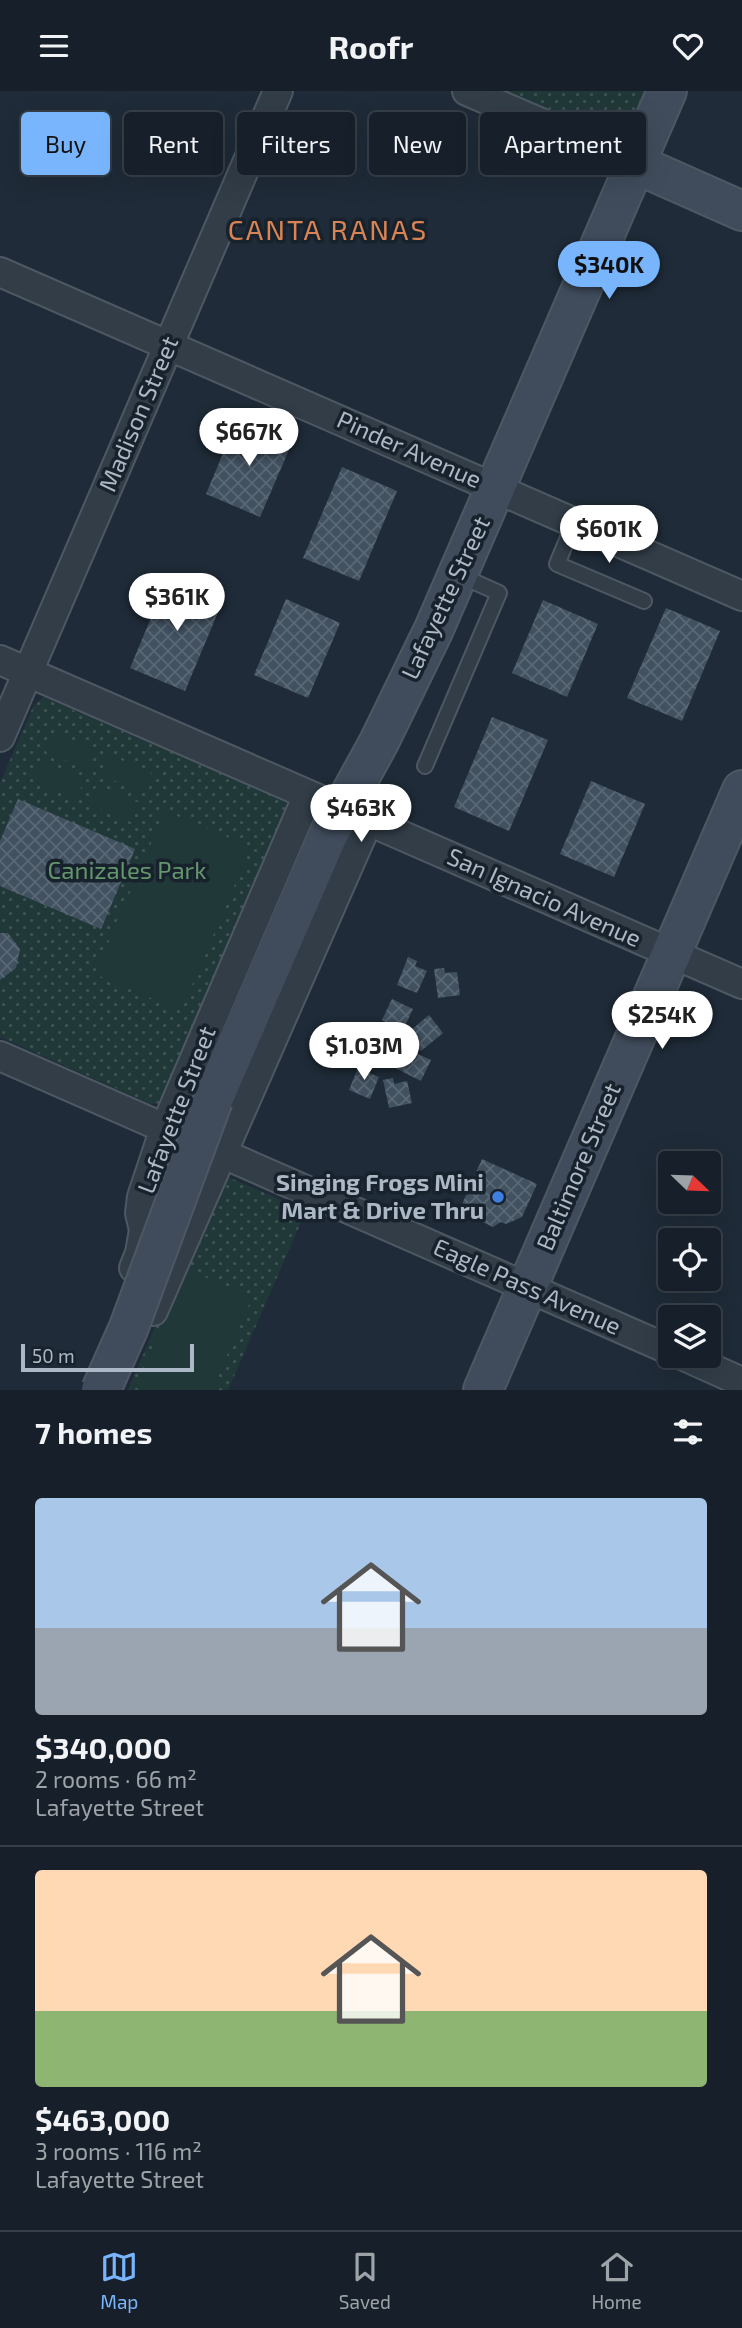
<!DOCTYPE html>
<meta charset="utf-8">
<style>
body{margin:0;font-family:"Exo 2",sans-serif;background:#242d36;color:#f1f3f6;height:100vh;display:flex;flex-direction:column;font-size:26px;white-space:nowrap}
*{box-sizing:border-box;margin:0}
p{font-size:23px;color:#9ea3a8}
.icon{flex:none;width:38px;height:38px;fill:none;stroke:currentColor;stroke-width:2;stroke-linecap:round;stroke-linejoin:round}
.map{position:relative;height:1299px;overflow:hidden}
.drawer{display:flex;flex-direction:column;background:#17202a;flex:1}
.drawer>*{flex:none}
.hud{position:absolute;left:21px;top:21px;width:700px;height:63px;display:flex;gap:14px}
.needle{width:46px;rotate:113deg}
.buttons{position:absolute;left:658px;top:1060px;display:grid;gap:14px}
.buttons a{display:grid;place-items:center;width:63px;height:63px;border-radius:7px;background:#17202a;box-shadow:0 7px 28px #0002,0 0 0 2px #363e47;font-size:35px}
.scale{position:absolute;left:21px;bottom:18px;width:173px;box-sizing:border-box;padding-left:7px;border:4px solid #acb8c5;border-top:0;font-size:19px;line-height:24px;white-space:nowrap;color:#acb8c5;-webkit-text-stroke:5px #18222d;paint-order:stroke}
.price{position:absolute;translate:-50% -60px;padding:0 16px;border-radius:24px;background:#fff;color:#222;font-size:23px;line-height:46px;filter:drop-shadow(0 2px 4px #0008)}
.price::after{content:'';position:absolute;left:50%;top:42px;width:21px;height:16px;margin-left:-10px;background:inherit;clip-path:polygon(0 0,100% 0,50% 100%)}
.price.selected{background:#79b5fd;color:#111}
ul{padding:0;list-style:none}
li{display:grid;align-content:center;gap:14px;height:371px;padding:0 35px}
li+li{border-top:2px solid #363e47}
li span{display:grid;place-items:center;height:217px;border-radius:7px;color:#555}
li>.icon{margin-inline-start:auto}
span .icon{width:126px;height:126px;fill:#fffc;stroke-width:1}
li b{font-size:30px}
h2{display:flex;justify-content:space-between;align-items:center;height:84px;padding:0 35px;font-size:30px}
.tag{padding:0 24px;border-radius:7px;background:#17202a;box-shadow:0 7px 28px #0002,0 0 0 2px #363e47;font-size:24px;line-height:63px}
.tag.selected{background:#79b5fd;color:#111}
header{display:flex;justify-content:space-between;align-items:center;height:91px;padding:0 35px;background:#17202a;font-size:32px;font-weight:700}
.dock{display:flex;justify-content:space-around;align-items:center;height:98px;border-top:2px solid #363e47;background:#17202a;font-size:19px;color:#9ea3a8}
.dock a{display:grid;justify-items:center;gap:4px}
.dock .selected{color:#79b5fd}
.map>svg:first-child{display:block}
.grass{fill:url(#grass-dots)}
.garden{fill:#213839}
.building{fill:url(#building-cross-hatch)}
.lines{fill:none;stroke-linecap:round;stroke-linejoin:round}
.lane-casing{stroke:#4d5863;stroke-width:18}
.street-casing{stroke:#4d5863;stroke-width:32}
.secondary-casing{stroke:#4d5863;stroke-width:42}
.lane{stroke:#323d48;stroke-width:14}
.street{stroke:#323d48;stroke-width:28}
.secondary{stroke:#404c5c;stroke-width:38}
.secondary-bridge-casing{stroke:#4d5863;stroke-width:42;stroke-linecap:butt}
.secondary-bridge{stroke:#404c5c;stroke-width:38}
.shop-dot{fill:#3f7fe0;stroke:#18222d;stroke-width:2.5}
.labels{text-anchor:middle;stroke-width:7;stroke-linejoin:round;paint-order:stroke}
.street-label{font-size:24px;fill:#acb8c5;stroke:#18222d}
.park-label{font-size:24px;fill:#63976b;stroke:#18222d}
.poi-label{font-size:24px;font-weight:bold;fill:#acb8c5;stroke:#18222d;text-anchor:end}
.quarter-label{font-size:28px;letter-spacing:2px;fill:#d98454;stroke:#18222d}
</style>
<header><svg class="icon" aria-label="menu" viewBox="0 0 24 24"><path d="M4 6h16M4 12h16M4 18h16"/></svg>Roofr<svg class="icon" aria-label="heart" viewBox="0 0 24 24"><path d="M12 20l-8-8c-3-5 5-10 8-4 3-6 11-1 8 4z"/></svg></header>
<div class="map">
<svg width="742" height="1299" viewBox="0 0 742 1299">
<defs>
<pattern id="grass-dots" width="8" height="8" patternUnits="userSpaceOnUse" patternTransform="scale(1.75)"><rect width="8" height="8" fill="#213839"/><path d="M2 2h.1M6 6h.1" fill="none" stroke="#3f5354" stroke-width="1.8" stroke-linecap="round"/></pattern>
<pattern id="building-cross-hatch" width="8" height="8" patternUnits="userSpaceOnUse" patternTransform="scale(1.75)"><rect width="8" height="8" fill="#415160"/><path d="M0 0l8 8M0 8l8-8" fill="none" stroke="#5a6875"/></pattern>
</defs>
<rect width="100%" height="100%" fill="#1f2b38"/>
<path class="grass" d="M 506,0 L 650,0 L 631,43 L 617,46 Z
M 43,606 L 283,709 L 290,716 L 161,1012 L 151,1013 L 0,946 L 0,692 L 33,616 Z
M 228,1086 L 306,1120 L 228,1299 L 128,1299 L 181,1175 L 225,1088 Z"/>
<path class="garden" d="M 55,641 L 97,659 L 89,679 L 46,661 Z
M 109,664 L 152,682 L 143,702 L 101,684 Z
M 42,670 L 85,688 L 76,708 L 34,690 Z
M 97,694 L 139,712 L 131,731 L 88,713 Z
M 165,720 L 251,756 L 181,920 L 95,883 Z
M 187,1178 L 252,1207 L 212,1299 L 147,1299 L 136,1294 Z"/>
<path class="building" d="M 237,329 L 292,352 L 260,426 L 206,403 Z
M 342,376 L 397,400 L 359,490 L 303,467 Z
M 169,484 L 224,507 L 185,600 L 130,577 Z
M 286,508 L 340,532 L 308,607 L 254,584 Z
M 543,509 L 598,533 L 567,606 L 512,582 Z
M 666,517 L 720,540 L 682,630 L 627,607 Z
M 492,626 L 548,649 L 509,740 L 454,716 Z
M 591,690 L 645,713 L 614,786 L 560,763 Z
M 18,708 L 135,758 L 101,838 L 0,795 L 0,750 Z
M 0,842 L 8,842 L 20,858 L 16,877 L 0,889 Z
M 408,866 L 417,870 L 415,875 L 427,880 L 417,902 L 397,894 Z
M 444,877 L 445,882 L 457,881 L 460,904 L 438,907 L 434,878 Z
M 392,908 L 413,918 L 400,945 L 391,940 L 393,935 L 382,929 Z
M 429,924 L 443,942 L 421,960 L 415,952 L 419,949 L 411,939 Z
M 409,959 L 431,969 L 421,990 L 395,977 L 399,968 L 404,971 Z
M 360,972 L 370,976 L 367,981 L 379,986 L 370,1008 L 349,999 Z
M 393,987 L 394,993 L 407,990 L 412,1012 L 389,1017 L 383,989 Z
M 482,1068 L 537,1093 L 522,1126 L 506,1133 L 501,1131 L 493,1136 L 459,1120 Z"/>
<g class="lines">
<defs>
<path id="lane" d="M 574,432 L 557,473 L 644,510
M 425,675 L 499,502 L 459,484"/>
<path id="street" d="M 467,0 L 636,73
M 0,181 L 742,505
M 0,569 L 742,893
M 0,646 L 278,0
M 0,965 L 670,1259
M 134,1177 L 140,1162 L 144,1139 L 140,1122 L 142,1106 L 165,1037 L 308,704
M 153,1220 L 368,730
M 684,1265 L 742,1291"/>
<path id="secondary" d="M 636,73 L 742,120
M 213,1009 L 328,744 L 379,651 L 434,538 L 667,0
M 483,1299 L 742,699"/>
</defs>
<use href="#lane" class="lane-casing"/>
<use href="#street" class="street-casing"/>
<use href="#secondary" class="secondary-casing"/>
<use href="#lane" class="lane"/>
<use href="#street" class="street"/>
<use href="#secondary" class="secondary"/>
<defs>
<path id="secondary-bridge" d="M 101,1299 L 129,1236 L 213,1009"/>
</defs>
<use href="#secondary-bridge" class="secondary-bridge-casing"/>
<use href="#secondary-bridge" class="secondary-bridge"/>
</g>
<circle class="shop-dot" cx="498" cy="1106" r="7"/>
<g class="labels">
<g class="street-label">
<text transform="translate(139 323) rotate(-67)" y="8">Madison Street</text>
<text transform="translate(409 359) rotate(24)" y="8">Pinder Avenue</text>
<text transform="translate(446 507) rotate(-65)" y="8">Lafayette Street</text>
<text transform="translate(544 807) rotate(24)" y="8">San Ignacio Avenue</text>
<text transform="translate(177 1019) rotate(-69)" y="8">Lafayette Street</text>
<text transform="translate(579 1076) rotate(-67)" y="8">Baltimore Street</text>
<text transform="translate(527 1196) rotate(24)" y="8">Eagle Pass Avenue</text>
</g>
<g class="park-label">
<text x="127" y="788">Canizales Park</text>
</g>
<g class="poi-label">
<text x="484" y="1100">Singing Frogs Mini<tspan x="484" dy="28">Mart &amp; Drive Thru</tspan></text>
</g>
<g class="quarter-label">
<text x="328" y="149">CANTA RANAS</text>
</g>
</g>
</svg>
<div class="buttons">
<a><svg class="needle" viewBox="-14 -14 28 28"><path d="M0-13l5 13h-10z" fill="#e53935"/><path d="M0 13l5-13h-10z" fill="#9ea3a8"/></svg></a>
<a><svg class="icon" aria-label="locate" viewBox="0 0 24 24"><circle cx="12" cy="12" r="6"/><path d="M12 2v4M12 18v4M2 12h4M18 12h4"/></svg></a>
<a><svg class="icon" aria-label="layers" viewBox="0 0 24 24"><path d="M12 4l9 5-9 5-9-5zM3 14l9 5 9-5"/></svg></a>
</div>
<div class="scale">50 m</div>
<b class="price selected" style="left:609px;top:210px">$340K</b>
<b class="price" style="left:249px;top:377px">$667K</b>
<b class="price" style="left:609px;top:474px">$601K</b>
<b class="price" style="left:177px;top:542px">$361K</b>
<b class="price" style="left:361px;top:753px">$463K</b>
<b class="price" style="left:662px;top:960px">$254K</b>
<b class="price" style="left:364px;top:991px">$1.03M</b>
<div class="hud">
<a class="tag selected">Buy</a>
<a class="tag">Rent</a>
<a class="tag">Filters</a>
<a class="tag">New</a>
<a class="tag">Apartment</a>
</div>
</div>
<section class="drawer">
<h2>7 homes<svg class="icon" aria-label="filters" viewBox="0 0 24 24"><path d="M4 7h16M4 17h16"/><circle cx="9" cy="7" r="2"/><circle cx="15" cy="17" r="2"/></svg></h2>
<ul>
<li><span style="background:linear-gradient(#a9c7e8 60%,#9aa5b1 0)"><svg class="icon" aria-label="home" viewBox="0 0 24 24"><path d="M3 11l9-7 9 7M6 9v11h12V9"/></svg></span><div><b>$340,000</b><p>2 rooms · 66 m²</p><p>Lafayette Street</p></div></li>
<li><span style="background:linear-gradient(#ffd9b3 65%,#8fb573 0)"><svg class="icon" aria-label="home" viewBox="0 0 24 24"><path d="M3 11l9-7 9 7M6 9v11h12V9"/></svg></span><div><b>$463,000</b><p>3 rooms · 116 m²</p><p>Lafayette Street</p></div></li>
</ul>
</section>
<nav class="dock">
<a class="selected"><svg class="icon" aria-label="map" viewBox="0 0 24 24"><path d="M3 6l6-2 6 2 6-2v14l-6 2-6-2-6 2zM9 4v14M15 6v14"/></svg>Map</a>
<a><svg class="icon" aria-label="saved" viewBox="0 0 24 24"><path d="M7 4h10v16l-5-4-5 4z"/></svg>Saved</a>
<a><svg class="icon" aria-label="home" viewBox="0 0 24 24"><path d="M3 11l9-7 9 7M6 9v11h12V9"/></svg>Home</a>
</nav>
